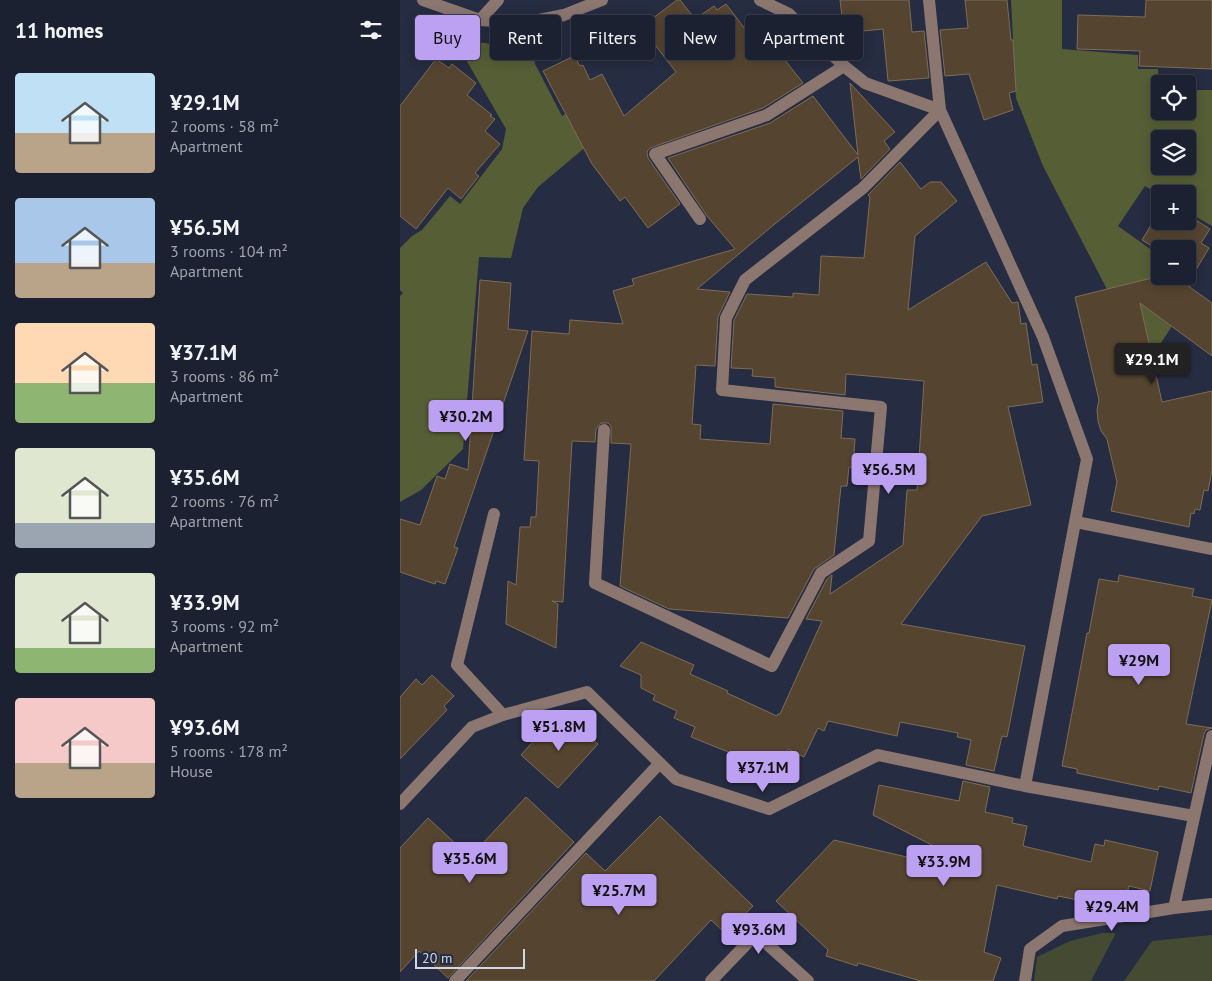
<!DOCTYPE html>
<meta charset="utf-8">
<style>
body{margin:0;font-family:"PT Sans",sans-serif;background:#292e3d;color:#f1f3f6;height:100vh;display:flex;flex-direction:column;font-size:19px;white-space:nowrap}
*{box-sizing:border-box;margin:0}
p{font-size:16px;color:#a0a3ab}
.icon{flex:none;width:28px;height:28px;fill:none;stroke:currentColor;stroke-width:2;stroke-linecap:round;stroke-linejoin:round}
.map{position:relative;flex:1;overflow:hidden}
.sheet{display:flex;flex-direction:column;background:#1c2131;width:400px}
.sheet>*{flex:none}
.banner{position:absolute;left:15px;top:15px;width:475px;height:45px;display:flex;gap:10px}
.buttons{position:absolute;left:751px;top:75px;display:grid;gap:10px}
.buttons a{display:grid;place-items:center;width:45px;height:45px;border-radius:5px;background:#1c2131;box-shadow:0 2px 12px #0003,0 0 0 1px #3a3e4d;font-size:25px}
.scale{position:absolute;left:15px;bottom:12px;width:110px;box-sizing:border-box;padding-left:5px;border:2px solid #d3d7e5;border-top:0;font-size:14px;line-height:18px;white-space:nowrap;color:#d3d7e5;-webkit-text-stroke:4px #262c41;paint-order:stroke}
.price{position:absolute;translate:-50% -42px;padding:0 11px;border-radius:5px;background:#bca0f2;color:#111;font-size:16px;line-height:32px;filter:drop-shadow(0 1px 2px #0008)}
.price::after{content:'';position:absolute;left:50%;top:30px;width:15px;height:11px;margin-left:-8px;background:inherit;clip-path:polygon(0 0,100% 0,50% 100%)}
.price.on{background:#222;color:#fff}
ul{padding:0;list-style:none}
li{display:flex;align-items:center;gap:15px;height:125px;padding:0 15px}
li span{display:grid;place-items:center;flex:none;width:140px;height:100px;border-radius:5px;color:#555}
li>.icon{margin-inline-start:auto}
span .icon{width:60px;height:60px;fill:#fffc;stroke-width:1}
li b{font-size:21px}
h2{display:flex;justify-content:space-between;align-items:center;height:60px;padding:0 15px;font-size:21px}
.chip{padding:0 18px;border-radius:5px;background:#1c2131;box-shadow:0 2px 12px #0003,0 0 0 1px #3a3e4d;font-size:18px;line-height:45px}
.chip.on{background:#bca0f2;color:#111}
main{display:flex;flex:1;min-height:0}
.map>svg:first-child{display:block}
.green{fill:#454a33}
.forest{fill:#565e36;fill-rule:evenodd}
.building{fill:#554430;stroke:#7e6c56}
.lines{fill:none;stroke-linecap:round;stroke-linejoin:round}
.minor{stroke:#8b7670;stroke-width:12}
</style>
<main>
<section class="sheet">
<h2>11 homes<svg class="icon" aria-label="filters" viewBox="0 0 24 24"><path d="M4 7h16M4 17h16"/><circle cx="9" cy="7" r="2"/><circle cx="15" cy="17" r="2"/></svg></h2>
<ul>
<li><span style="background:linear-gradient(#bfe0f5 60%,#b9a48a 0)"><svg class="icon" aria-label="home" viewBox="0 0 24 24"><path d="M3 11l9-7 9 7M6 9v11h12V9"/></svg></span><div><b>¥29.1M</b><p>2 rooms · 58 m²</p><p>Apartment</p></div></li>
<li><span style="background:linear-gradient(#a9c7e8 65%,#b9a48a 0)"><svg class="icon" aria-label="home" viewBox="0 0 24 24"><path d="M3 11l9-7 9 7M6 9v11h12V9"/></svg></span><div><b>¥56.5M</b><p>3 rooms · 104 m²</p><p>Apartment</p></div></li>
<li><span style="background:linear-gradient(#ffd9b3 60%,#8fb573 0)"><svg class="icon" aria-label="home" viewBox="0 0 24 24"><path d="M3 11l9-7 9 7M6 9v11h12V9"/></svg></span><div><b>¥37.1M</b><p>3 rooms · 86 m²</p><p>Apartment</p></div></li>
<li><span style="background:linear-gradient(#dfe7d0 75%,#9aa5b1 0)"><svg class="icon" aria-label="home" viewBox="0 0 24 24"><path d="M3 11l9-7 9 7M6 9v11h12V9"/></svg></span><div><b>¥35.6M</b><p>2 rooms · 76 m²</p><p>Apartment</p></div></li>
<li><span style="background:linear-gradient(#dfe7d0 75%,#8fb573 0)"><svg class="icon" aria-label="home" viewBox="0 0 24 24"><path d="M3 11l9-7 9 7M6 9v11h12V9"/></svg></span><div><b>¥33.9M</b><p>3 rooms · 92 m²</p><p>Apartment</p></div></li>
<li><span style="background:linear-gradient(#f6c9c9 65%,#b9a48a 0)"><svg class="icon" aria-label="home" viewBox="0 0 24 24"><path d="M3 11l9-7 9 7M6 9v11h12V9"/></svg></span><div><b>¥93.6M</b><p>5 rooms · 178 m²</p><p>House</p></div></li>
</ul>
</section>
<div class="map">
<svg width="812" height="981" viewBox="0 0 812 981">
<rect width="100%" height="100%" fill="#262c41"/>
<path class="green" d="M 702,933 L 716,933 L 691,981 L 634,981 L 637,957 L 670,941 Z
M 812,935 L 812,981 L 724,981 L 752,941 Z"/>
<path class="forest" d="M 611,0 L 662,0 L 662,49 L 738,55 L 738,69 L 758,69 L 760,111 L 788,111 L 788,90 L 812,90 L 812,226 L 788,212 L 788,194 L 760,195 L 745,186 L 718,226 L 760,256 L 760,276 L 788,301 L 754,354 L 726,326 L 643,166 L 616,98 ZM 760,139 L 788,139 L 788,166 L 760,166 Z
M 57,41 L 85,43 L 133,51 L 135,64 L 162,116 L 182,105 L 194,140 L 138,187 L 123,208 L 111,258 L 79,257 L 63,449 L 21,490 L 0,502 L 0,296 L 3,293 L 0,290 L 0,248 L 12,236 L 22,230 L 50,196 L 60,204 L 102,149 L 106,129 L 65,58 L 53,49 Z"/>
<path class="building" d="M 277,0 L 280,0 L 295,19 L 314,6 L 317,10 L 326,4 L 363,52 L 373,45 L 403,83 L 363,108 L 250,148 L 247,152 L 248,158 L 280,204 L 248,228 L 225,197 L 220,201 L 192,164 L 143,71 L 174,56 L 180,66 L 183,65 L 190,80 L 202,74 L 224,116 L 276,72 L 241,27 Z
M 440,0 L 509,0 L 512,32 L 524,31 L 529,78 L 488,81 L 483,29 L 444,33 Z
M 565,0 L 607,0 L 611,40 L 613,40 L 616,91 L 609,93 L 613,110 L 584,120 L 569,74 L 545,76 L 540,30 L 568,28 Z
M 746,0 L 812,0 L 812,69 L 739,66 L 740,51 L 677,49 L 678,15 L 745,17 Z
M 36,59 L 49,68 L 52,64 L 76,83 L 67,95 L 92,115 L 90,116 L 95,119 L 85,131 L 100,144 L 75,173 L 79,176 L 61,199 L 48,188 L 16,229 L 0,216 L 0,106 Z
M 450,83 L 495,132 L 484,141 L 490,149 L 461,179 L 458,157 L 376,223 L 297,289 L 330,292 L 318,317 L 315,366 L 296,365 L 292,424 L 301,425 L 300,439 L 370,444 L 373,404 L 443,411 L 441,438 L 455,439 L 453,468 L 449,467 L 447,486 L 441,486 L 434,555 L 414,569 L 388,618 L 269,609 L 220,586 L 231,444 L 211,443 L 211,426 L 208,423 L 201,423 L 196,429 L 195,442 L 172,441 L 163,602 L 152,601 L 158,604 L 156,648 L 106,624 L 108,581 L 116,585 L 120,527 L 130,527 L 131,517 L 136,517 L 139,461 L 124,460 L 132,331 L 169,334 L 170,320 L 223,324 L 213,291 L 234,285 L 232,279 L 335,249 L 307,216 L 268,158 L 370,123 L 413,96 L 458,155 Z
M 500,162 L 521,189 L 530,182 L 541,182 L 557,201 L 515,236 L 508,310 L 586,262 L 612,303 L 618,302 L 621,324 L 626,323 L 632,365 L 637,364 L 643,402 L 608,407 L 631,505 L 582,516 L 501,624 L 625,646 L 607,737 L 602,736 L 594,771 L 566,765 L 571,740 L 557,737 L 558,733 L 500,722 L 497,736 L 428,721 L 424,731 L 418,728 L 404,757 L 388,749 L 379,768 L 366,761 L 363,766 L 291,737 L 295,727 L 274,718 L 277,711 L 253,700 L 255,695 L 241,688 L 241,675 L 220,666 L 241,642 L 294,665 L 290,674 L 328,691 L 327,693 L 377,716 L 378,714 L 380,714 L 422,621 L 406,619 L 427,579 L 432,575 L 430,594 L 503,545 L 507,490 L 517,490 L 524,381 L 446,374 L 445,395 L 375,387 L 375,378 L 352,376 L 353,369 L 331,368 L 334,320 L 347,294 L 393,297 L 393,293 L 419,295 L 421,256 L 464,258 L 470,197 L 468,195 Z
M 760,210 L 760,221 L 788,221 L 788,215 L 810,229 L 801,243 L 809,248 L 787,285 L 812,303 L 812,356 L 740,303 L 762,402 L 812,391 L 812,470 L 808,491 L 804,490 L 800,510 L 795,509 L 794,514 L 791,513 L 789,527 L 711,511 L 717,482 L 707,439 L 701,431 L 698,421 L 697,410 L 699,400 L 675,297 L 760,276 L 788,276 L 788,269 L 790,269 L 788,267 L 788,249 L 760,249 L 760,251 L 742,240 Z
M 80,280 L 111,283 L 108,329 L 128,331 L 54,547 L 58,548 L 45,584 L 36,581 L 35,584 L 0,572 L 0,519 L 20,525 L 37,476 L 45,479 L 50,464 L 68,470 Z
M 719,575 L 794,589 L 792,596 L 812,600 L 786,724 L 812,728 L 806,730 L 804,734 L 791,793 L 759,786 L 758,790 L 677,773 L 677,769 L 662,766 L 687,633 L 689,633 L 699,579 L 718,582 Z
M 32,675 L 54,696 L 44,706 L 47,710 L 0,759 L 0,697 L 16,679 L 22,685 Z
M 172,721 L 198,744 L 158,788 L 121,755 L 143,730 L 146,733 L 156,723 L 164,730 Z
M 563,781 L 590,787 L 585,812 L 613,818 L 612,823 L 627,826 L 623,846 L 691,862 L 695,844 L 704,846 L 705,840 L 758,852 L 750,891 L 729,886 L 726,897 L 716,895 L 713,907 L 658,896 L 657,899 L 597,885 L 584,952 L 601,958 L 593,981 L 521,981 L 458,963 L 457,966 L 426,956 L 428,950 L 376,901 L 434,840 L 558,869 L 561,860 L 473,815 L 479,785 L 559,801 Z
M 126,797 L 174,842 L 48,978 L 19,951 L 0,972 L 0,848 L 28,818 L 70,857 Z
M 260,816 L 353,906 L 326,934 L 311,920 L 254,981 L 66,981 L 186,853 L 205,871 Z"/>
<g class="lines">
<path class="minor" d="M 23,0 L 80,20 L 124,23 L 164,15 L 202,0
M 360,0 L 389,14 L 444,66 L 465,83 L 540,110 L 643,337 L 687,459 L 625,786
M 80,20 L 98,0
M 300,219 L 255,154 L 367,115 L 444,66
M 204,430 L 195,583 L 372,666 L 421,573 L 469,541 L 481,407 L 322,390 L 326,318 L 345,280 L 463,188 L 540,110 L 529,0
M 94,514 L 57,665 L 103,715
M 676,522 L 812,549
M 0,804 L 72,727 L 103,715 L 187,692 L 276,779 L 369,809 L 478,755 L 625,786 L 794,816
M 774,908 L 812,736
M 55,981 L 260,763
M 311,981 L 356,934 L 408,981
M 625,981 L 630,949 L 662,926 L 774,908 L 812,904"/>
</g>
</svg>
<div class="buttons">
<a><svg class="icon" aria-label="locate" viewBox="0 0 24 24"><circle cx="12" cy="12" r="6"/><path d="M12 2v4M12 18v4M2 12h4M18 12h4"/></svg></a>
<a><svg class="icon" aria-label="layers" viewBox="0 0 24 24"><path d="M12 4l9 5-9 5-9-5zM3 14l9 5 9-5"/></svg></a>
<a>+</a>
<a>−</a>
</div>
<div class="scale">20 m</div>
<b class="price on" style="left:752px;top:385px">¥29.1M</b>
<b class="price" style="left:66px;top:442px">¥30.2M</b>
<b class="price" style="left:489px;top:495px">¥56.5M</b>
<b class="price" style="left:739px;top:686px">¥29M</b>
<b class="price" style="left:159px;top:752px">¥51.8M</b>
<b class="price" style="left:363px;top:793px">¥37.1M</b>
<b class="price" style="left:70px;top:884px">¥35.6M</b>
<b class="price" style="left:544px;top:887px">¥33.9M</b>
<b class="price" style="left:219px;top:916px">¥25.7M</b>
<b class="price" style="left:712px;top:932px">¥29.4M</b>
<b class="price" style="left:359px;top:955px">¥93.6M</b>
<div class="banner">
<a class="chip on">Buy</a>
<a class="chip">Rent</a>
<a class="chip">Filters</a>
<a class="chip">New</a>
<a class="chip">Apartment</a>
</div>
</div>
</main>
